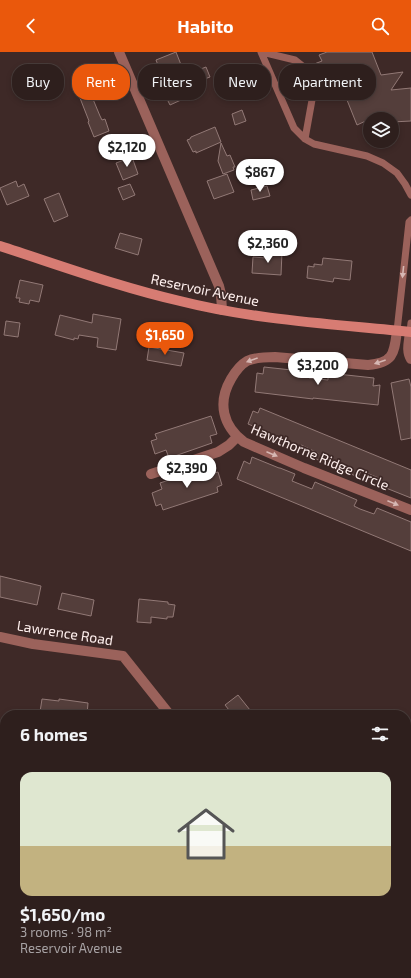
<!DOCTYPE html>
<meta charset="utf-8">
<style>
body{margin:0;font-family:"Exo 2",sans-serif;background:#3a2c2a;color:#f1f3f6;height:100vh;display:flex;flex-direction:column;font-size:15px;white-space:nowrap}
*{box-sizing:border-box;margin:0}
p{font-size:13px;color:#a7a2a4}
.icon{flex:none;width:22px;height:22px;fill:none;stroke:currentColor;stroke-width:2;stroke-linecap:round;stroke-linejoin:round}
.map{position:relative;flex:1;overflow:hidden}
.drawer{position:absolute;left:0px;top:658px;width:411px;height:268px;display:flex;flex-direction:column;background:#2e1f1d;border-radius:16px 16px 0 0;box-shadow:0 2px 6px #0003,0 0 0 1px #493d3b}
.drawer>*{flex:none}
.guide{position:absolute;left:12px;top:12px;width:387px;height:36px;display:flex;gap:8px}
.buttons{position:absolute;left:363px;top:60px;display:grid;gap:8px}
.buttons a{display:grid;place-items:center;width:36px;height:36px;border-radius:50%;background:#2e1f1d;box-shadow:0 2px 6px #0003,0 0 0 1px #493d3b;font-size:20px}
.price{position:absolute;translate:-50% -34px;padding:0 9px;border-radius:14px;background:#fff;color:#222;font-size:13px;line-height:26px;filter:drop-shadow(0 1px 2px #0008)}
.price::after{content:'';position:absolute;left:50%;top:24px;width:12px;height:9px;margin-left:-6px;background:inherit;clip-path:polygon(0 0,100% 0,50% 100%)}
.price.selected{background:#ea580c;color:#fff}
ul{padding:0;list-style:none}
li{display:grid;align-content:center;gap:8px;height:212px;padding:0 20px}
li span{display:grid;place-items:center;height:124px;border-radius:12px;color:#555}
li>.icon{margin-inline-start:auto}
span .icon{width:72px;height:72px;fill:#fffc;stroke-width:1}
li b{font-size:17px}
h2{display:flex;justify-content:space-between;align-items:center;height:48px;padding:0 20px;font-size:17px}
.pill{padding:0 14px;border-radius:16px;background:#2e1f1d;box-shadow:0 2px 6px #0003,0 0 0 1px #493d3b;font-size:14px;line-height:36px}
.pill.selected{background:#ea580c;color:#fff}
header{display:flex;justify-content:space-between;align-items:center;height:52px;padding:0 20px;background:#ea580c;color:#fff;font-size:18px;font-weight:700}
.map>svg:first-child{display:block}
.building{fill:#543e3b;stroke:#927976}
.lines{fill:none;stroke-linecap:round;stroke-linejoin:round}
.lane{stroke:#9b625b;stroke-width:7}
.street{stroke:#9b625b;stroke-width:10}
.secondary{stroke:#d77c73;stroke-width:10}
.oneway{fill:#d6b7b3}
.labels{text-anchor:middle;stroke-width:3.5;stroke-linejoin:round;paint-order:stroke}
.street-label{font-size:14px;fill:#feefed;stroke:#3e2927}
</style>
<header><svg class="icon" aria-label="back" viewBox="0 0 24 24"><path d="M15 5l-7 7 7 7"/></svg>Habito<svg class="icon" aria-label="search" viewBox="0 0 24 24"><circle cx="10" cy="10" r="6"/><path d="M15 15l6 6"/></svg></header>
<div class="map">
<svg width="411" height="926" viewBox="0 0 411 926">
<rect width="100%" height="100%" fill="#3e2927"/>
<path class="building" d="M 176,0 L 185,23 L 206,15 L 210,25 L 188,33 L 192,43 L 170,53 L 164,41 L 168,39 L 156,8 Z
M 327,0 L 372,0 L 381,23 L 403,20 L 391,38 L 411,36 L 411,69 L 392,70 L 392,67 L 370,67 L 357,73 L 343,38 L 339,40 L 334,28 L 330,29 L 329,24 L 316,29 L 314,27 L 310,26 L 307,28 L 306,33 L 303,34 L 297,19 L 299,18 L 304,21 L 307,20 L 310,17 L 309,14 L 322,9 L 319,3 Z
M 88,23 L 90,28 L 93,27 L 96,38 L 90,40 L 100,64 L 102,68 L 105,67 L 109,79 L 94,85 L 88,70 L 89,69 L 78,41 L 79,41 L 75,27 Z
M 242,58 L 246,69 L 235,73 L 232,62 Z
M 215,75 L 221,90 L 196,101 L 196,99 L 193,100 L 187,88 L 190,87 L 191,85 Z
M 221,91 L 227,104 L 230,103 L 235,115 L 233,115 L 234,118 L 223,122 L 218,109 Z
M 132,105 L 138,122 L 123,128 L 116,111 Z
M 227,122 L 234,140 L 214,147 L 207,129 Z
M 16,129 L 18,135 L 24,132 L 29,144 L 7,153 L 0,136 Z
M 130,132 L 135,143 L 123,148 L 118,136 Z
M 267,134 L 270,144 L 253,148 L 251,138 Z
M 59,141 L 68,164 L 54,170 L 44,147 Z
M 120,181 L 142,187 L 138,203 L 115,196 Z
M 266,199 L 282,200 L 281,223 L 252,221 L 253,205 L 266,206 Z
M 323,206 L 352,209 L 350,228 L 334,226 L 333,230 L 307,226 L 308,214 L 314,215 L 314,212 L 322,213 Z
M 20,228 L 43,233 L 39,250 L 30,248 L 29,252 L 19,250 L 20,246 L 16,246 Z
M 93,262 L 121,267 L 116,298 L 97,295 L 98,286 L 79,283 L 78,287 L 74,286 L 74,288 L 55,283 L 60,263 L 92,271 Z
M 6,269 L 20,271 L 18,285 L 4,283 Z
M 149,295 L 184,301 L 181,314 L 147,308 Z
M 264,315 L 310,320 L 309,326 L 328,328 L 328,321 L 374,326 L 373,334 L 380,333 L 378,353 L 313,346 L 313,347 L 255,340 L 257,321 L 263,322 Z
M 409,327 L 411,335 L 411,386 L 401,388 L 391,331 Z
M 260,356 L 411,418 L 411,446 L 376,432 L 379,426 L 361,419 L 358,425 L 316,407 L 318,401 L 301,393 L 298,400 L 256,383 L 258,376 L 248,372 L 253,359 L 258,361 Z
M 211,364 L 217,382 L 210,384 L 212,391 L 169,406 L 166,398 L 155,402 L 151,389 L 157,387 L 155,382 Z
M 252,405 L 279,416 L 280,416 L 295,422 L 292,429 L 312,437 L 315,430 L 357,448 L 354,454 L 360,457 L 374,462 L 377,456 L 411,470 L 411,499 L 237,427 L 244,409 L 250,412 Z
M 204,416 L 206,423 L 218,420 L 222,433 L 217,435 L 218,440 L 163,458 L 161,452 L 156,454 L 152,441 L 162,437 L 160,431 Z
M 0,524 L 41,534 L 37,553 L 0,545 Z
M 62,541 L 94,548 L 91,564 L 58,557 Z
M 139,547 L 168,550 L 168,552 L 175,553 L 173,565 L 167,565 L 167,567 L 151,565 L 151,571 L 137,570 Z
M 238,643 L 254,663 L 233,663 L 225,653 Z
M 42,647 L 59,649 L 59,647 L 88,651 L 87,663 L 62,663 L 40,660 Z"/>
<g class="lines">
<path class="lane" d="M 261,0 L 294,76 L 305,87 L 314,92 L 367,104 L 383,111 L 397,121 L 405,132 L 411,143
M 262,0 L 295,8 L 305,16
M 305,87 L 312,48 L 311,31
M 397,279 L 409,170 L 411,168
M 410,280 L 411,271"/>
<path class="street" d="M 119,0 L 219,234 L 221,242 L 222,258
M 397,279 C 394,301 394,311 368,313 L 275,305 C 266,305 256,305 247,309 C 240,313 235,320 231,327 C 217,351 223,374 244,390 L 304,416 L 411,458
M 410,280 C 409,290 406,299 411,307
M 151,422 L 218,400 L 229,393 L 237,385
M 0,585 L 33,592 L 123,604 L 170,663
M 406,771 L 411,767
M 0,888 L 5,889
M 65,921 L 67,926
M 400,921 L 410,926"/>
<path class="secondary" d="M 0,194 C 59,213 119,235 180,249 C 255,268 334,272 411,280"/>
</g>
<defs><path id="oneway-solid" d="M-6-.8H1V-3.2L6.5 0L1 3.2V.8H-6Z"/></defs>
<g class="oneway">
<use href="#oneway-solid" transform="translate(403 220) rotate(96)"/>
<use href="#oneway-solid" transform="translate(252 308) rotate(160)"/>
<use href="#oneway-solid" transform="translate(380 310) rotate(161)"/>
<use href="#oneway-solid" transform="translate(272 402) rotate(23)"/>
<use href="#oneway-solid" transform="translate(393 451) rotate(22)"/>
</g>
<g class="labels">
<g class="street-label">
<text transform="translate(205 238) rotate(12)" y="5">Reservoir Avenue</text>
<text transform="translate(320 405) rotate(23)" y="5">Hawthorne Ridge Circle</text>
<text transform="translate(65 581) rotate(9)" y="5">Lawrence Road</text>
</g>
</g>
</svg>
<div class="buttons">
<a><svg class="icon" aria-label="layers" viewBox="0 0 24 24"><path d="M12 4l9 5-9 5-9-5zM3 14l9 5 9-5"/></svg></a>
</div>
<b class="price" style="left:127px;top:116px">$2,120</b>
<b class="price" style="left:260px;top:141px">$867</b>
<b class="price" style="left:268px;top:212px">$2,360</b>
<b class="price selected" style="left:165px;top:304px">$1,650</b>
<b class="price" style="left:318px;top:334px">$3,200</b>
<b class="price" style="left:187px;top:437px">$2,390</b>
<div class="guide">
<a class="pill">Buy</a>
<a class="pill selected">Rent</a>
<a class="pill">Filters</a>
<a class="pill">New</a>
<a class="pill">Apartment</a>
</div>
<section class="drawer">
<h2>6 homes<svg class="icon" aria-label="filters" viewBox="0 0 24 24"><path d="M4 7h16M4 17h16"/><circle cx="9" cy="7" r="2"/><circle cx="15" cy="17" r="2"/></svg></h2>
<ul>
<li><span style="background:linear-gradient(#dfe7d0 60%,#c2b280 0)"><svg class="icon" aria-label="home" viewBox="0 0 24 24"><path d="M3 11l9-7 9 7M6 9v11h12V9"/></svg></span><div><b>$1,650/mo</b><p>3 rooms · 98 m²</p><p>Reservoir Avenue</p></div></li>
</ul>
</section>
</div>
